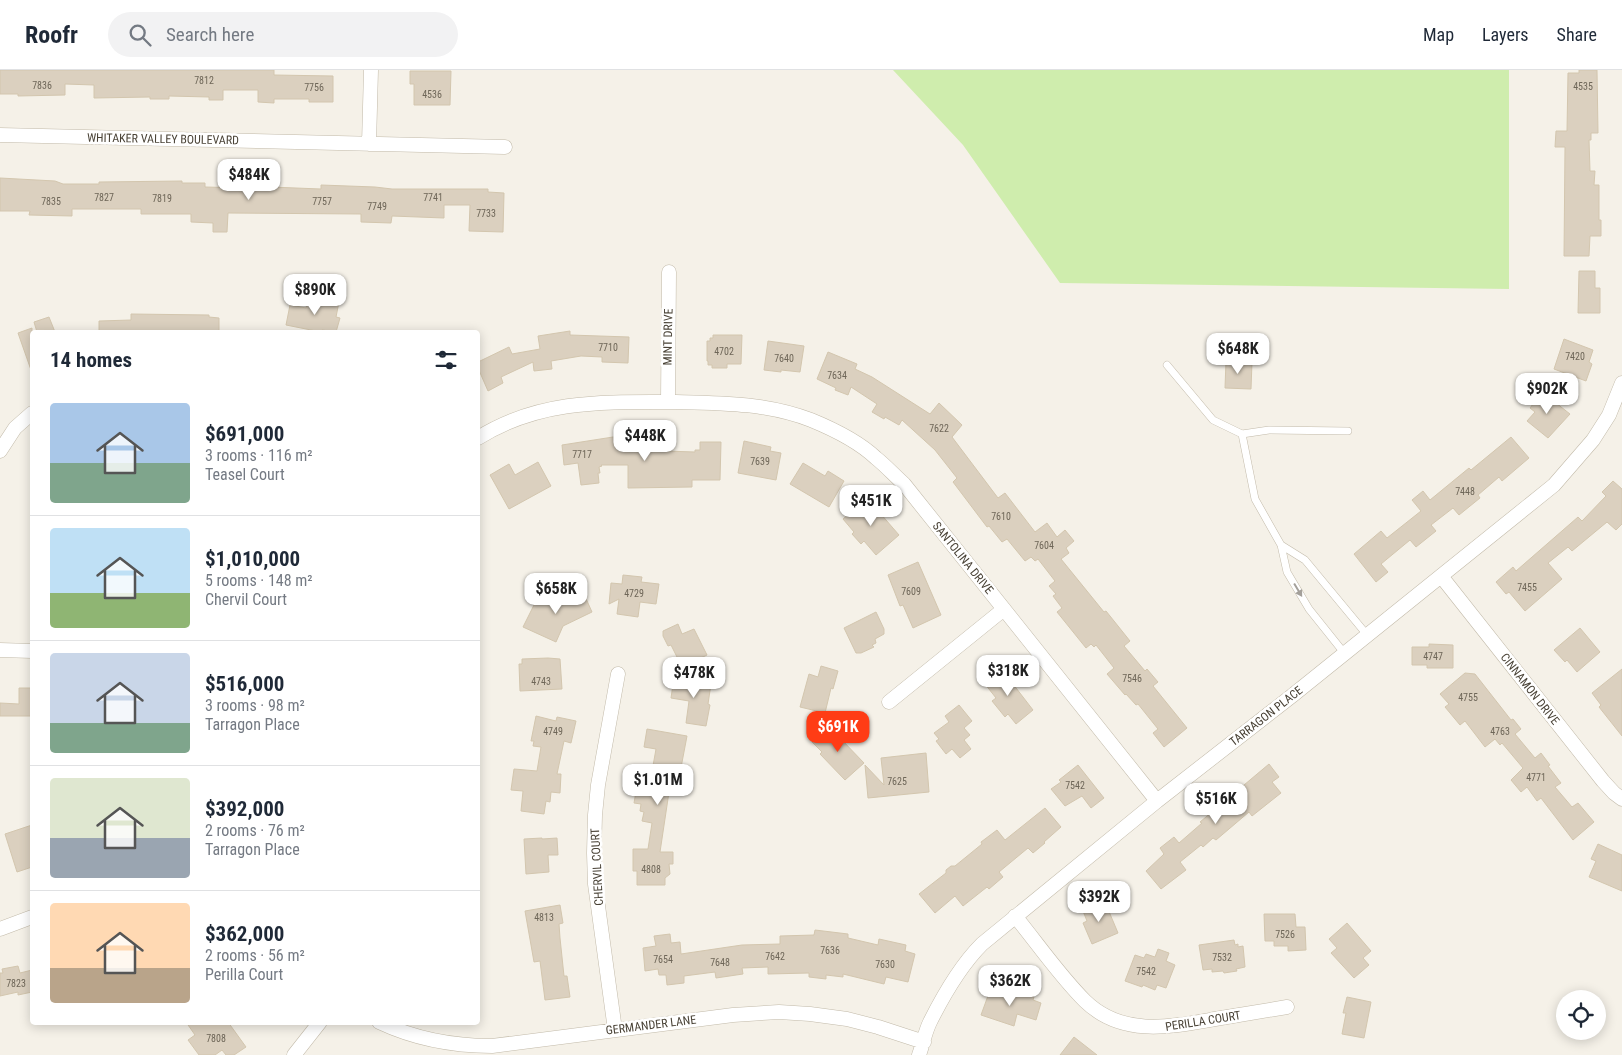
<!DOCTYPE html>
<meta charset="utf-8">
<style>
body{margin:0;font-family:"Roboto Condensed",sans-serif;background:#f2f2f3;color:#1f2937;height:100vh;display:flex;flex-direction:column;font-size:19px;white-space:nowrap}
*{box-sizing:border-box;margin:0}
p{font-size:16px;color:#747a83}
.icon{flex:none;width:28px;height:28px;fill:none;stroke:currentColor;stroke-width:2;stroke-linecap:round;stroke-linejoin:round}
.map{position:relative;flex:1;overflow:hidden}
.drawer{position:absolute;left:30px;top:260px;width:450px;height:695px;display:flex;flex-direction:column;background:#fff;border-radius:5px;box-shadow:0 2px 12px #0003}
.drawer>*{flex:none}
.tools{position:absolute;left:1556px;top:920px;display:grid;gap:10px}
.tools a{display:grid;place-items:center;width:50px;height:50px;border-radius:50%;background:#fff;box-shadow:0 2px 12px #0003;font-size:25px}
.price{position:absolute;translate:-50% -42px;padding:0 11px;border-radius:10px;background:#fff;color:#222;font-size:16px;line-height:32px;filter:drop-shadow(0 1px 2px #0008)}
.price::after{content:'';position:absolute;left:50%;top:30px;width:15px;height:11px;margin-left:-8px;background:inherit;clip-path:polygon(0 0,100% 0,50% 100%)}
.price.on{background:#ff3c15;color:#fff}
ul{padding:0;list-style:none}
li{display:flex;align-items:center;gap:15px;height:125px;padding:0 20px}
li+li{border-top:1px solid #e0e1e3}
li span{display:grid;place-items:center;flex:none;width:140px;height:100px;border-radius:5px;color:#555}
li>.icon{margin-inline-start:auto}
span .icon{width:60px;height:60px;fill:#fffc;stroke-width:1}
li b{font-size:21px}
h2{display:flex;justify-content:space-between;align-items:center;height:60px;padding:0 20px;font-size:21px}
header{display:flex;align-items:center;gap:30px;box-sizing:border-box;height:70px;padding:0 25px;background:#fff;border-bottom:1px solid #e0e1e3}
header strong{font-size:24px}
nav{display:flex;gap:28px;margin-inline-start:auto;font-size:18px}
.search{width:350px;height:45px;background:#f2f2f3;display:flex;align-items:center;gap:12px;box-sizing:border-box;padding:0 18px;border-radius:28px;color:#747a83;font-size:19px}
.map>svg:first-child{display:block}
.green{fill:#cfedad}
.building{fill:#dbd0bf;stroke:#d3c6ae}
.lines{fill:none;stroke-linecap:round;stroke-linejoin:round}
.service-casing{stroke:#c2baa9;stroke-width:8}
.minor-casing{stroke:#c2baa9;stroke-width:15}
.service{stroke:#fff;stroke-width:7}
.minor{stroke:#fff;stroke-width:14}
.oneway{fill:#a4a09a}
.labels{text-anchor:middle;stroke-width:5;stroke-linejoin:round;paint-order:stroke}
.number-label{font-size:10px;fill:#6e6658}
.street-label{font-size:12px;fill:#494236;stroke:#fff}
</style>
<header>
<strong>Roofr</strong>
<div class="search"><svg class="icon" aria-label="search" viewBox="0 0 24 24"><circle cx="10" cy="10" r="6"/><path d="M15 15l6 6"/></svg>Search here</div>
<nav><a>Map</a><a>Layers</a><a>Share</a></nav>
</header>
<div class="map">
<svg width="1622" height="985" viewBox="0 0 1622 985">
<rect width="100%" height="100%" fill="#f5f1e8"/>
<path class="green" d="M 893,0 L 1509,0 L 1509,219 L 1060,213 L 963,75 Z"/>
<path class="building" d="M 0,0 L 274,0 L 274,5 L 333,6 L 333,32 L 309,32 L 309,29 L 274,29 L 274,33 L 258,32 L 258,20 L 223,20 L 223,30 L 209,30 L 209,27 L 169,26 L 169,29 L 150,29 L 150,27 L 94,28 L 94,15 L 65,14 L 65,25 L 18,26 L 18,24 L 0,24 Z
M 1579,0 L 1597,0 L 1598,63 L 1591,63 L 1591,70 L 1589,70 L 1590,101 L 1595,101 L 1594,115 L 1599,115 L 1599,150 L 1601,150 L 1601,166 L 1590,166 L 1589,186 L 1564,186 L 1565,77 L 1555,77 L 1556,61 L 1567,61 L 1568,3 L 1579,3 Z
M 410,1 L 451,1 L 450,35 L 414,35 L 414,14 L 410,14 Z
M 0,108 L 55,111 L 63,114 L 99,114 L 99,112 L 182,111 L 182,113 L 205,113 L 205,117 L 245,118 L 245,116 L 321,119 L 321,115 L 375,117 L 392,119 L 488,119 L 488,122 L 504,123 L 503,162 L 469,161 L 470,135 L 444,135 L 444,148 L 392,146 L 391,153 L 361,152 L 361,144 L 228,143 L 227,162 L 213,162 L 213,153 L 191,152 L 191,144 L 141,144 L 141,139 L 72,139 L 72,146 L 29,145 L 30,141 L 0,141 Z
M 1579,201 L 1595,201 L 1595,218 L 1600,218 L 1600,243 L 1578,243 Z
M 323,228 L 339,232 L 336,247 L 340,248 L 336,262 L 322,260 L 321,262 L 286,255 L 290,235 L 306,238 L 308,229 L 322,232 Z
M 131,244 L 209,245 L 209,247 L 219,248 L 219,262 L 99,262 L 99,251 L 131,250 Z
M 49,247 L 55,262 L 37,262 L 34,252 Z
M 32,258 L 32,300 L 31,300 L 18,263 Z
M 570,261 L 570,265 L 629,267 L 628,293 L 602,292 L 602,287 L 581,286 L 551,291 L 552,299 L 534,301 L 533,292 L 501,307 L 503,313 L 488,321 L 478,298 L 478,292 L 509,277 L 512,284 L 540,279 L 538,266 Z
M 713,265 L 742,265 L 741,294 L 727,294 L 727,298 L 712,298 L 712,295 L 708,295 L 708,291 L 707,291 L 707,271 L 710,271 L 710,268 L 713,268 Z
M 1564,269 L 1593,280 L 1589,292 L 1592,294 L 1586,311 L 1554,299 Z
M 768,271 L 804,276 L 800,302 L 781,300 L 781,302 L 764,300 Z
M 828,282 L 857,294 L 855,299 L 872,307 L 930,344 L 939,333 L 962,355 L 952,367 L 998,428 L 1005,423 L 1035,462 L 1047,453 L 1057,467 L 1065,460 L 1074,471 L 1066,478 L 1069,483 L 1061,489 L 1104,542 L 1106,541 L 1130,571 L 1124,576 L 1145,601 L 1147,599 L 1158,612 L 1153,616 L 1187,658 L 1164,677 L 1153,663 L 1158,659 L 1138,634 L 1136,635 L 1126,624 L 1125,625 L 1107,604 L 1114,598 L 1096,575 L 1094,577 L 1091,574 L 1086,578 L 1057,542 L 1062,538 L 1053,526 L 1056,524 L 1049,516 L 1055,511 L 1038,489 L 1035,491 L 1031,487 L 1025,491 L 1007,469 L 1002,472 L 989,456 L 987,457 L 953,412 L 957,408 L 935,380 L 902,350 L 899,355 L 885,347 L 884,349 L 872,342 L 877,334 L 851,317 L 848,325 L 835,320 L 836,318 L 817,309 Z
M 1226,291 L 1252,292 L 1251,319 L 1225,318 Z
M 1542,322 L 1570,344 L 1548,368 L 1527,351 L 1535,342 L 1530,338 Z
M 613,367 L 647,368 L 646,378 L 665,379 L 665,381 L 695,382 L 695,380 L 700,380 L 700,372 L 721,372 L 720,410 L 692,410 L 692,417 L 628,418 L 628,395 L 601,395 L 602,396 L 599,397 L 600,403 L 598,403 L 599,413 L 581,415 L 578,393 L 564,395 L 562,375 Z
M 1511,367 L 1529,388 L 1502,411 L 1499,407 L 1478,425 L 1480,428 L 1459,445 L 1453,438 L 1431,455 L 1436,461 L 1416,477 L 1410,470 L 1381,494 L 1388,502 L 1376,512 L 1354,484 L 1381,461 L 1387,468 L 1421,441 L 1412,430 L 1423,421 L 1430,430 L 1469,398 L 1471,400 Z
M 744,371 L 771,377 L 770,381 L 781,383 L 776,410 L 738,403 Z
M 538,392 L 551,416 L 509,439 L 490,405 L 509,394 L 515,405 Z
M 803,393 L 825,406 L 828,401 L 844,411 L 829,437 L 790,414 Z
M 1613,411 L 1622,419 L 1622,454 L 1616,460 L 1607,452 L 1572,481 L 1568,477 L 1548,493 L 1562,509 L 1525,541 L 1509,522 L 1506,524 L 1496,512 L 1513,497 L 1516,501 L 1578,447 L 1582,451 L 1606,426 L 1602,422 Z
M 867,428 L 899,465 L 876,485 L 864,471 L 861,474 L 852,464 L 854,462 L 843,449 Z
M 918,492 L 941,545 L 913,558 L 903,535 L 900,536 L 888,505 Z
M 623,505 L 642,507 L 641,512 L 659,514 L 656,534 L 640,532 L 638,547 L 617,544 L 619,529 L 609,534 L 611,513 L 622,514 Z
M 583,522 L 592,542 L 563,556 L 556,572 L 523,557 L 537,529 L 544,532 L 547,526 L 561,532 Z
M 876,542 L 884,559 L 884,564 L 875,569 L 876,573 L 872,575 L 874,577 L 861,583 L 856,583 L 844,558 Z
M 678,554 L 682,564 L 694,559 L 707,585 L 682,597 L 671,575 L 668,576 L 663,566 L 663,561 Z
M 1580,558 L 1600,582 L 1577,602 L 1567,590 L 1565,592 L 1554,580 Z
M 1429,574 L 1453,575 L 1453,598 L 1427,598 L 1427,595 L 1412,595 L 1412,577 L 1429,577 Z
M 548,588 L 560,589 L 562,619 L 520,621 L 519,594 L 522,594 L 522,589 Z
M 821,596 L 838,601 L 833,619 L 831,618 L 825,643 L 800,637 L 809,604 L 818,607 Z
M 1005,598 L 1016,611 L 1013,614 L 1033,640 L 1016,654 L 1008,644 L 1005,647 L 992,631 L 996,628 L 985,614 Z
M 1622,599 L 1622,666 L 1599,637 L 1601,635 L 1592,623 Z
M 1465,603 L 1475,604 L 1511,650 L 1513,649 L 1521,659 L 1515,664 L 1535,688 L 1541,683 L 1550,695 L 1548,696 L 1561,713 L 1555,717 L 1572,737 L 1578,733 L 1594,752 L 1573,770 L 1541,728 L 1537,731 L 1527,717 L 1521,722 L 1511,710 L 1523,698 L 1502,673 L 1500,675 L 1495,669 L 1485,677 L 1465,651 L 1460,655 L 1445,637 L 1449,634 L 1440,624 Z
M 674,608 L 711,614 L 708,634 L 710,635 L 706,656 L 686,653 L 689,631 L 671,628 Z
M 19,618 L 32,618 L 32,646 L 0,646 L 0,633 L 19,634 Z
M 959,635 L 972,651 L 964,658 L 970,665 L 964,670 L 971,679 L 960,688 L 952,679 L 946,684 L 936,671 L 939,669 L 934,663 L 949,652 L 945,646 Z
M 536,646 L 556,651 L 557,647 L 576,651 L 571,673 L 564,671 L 557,704 L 561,704 L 560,723 L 551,722 L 550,732 L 546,731 L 544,744 L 521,741 L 523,721 L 511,720 L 514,699 L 537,701 L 541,677 L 533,676 L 534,671 L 531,671 Z
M 831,654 L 842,666 L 840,668 L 864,693 L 845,710 L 820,684 L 822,682 L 812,672 Z
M 647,659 L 687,666 L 680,703 L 672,702 L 660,782 L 673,782 L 673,794 L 669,794 L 670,804 L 665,808 L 665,815 L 637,815 L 637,801 L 633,801 L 633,779 L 648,779 L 652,753 L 642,751 L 644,742 L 640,741 L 641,734 L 634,733 L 637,716 L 649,718 L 656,679 L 644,677 Z
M 926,683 L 929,722 L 868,728 L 865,695 L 884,715 L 881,688 Z
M 1269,694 L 1279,707 L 1272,712 L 1281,723 L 1252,746 L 1249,742 L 1216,770 L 1213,768 L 1203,777 L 1201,775 L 1180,792 L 1186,800 L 1161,819 L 1146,801 L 1164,784 L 1160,778 L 1174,767 L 1179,773 L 1202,753 L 1200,752 Z
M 1078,695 L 1104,728 L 1091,738 L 1082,726 L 1065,736 L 1051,719 L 1061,712 L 1059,710 Z
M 1045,738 L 1061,757 L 1044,772 L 1045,773 L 1033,783 L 1028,778 L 999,802 L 1003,807 L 989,819 L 987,817 L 963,836 L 955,826 L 935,843 L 919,824 L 946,803 L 946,800 L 951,796 L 955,796 L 982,774 L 981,772 L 997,760 L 1005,770 Z
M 32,755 L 32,797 L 17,802 L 5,764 Z
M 542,768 L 542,769 L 557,768 L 558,785 L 548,785 L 549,802 L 526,804 L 524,769 Z
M 1598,774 L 1622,785 L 1622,821 L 1589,807 L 1596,791 L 1591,789 Z
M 1105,832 L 1118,863 L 1092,874 L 1083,853 L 1087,851 L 1083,841 Z
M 560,835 L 563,853 L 559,854 L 560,868 L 564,906 L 567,906 L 570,927 L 545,930 L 540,891 L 534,892 L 525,841 Z
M 1264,844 L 1295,844 L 1296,857 L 1305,857 L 1306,880 L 1288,881 L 1288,876 L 1274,876 L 1274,871 L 1265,871 Z
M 1347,853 L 1371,881 L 1363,888 L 1369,895 L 1354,908 L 1331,883 L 1337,878 L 1329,869 Z
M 815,860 L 848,864 L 848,868 L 878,875 L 879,869 L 906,875 L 905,881 L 915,884 L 908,912 L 886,907 L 884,914 L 843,904 L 843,907 L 826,905 L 826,909 L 809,907 L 809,903 L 768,904 L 768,897 L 742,898 L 743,904 L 716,908 L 715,902 L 684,906 L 684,913 L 667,915 L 666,905 L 659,905 L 658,899 L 645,901 L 643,878 L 656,876 L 654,866 L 670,864 L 671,873 L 680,872 L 681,884 L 742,875 L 780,874 L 780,866 L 814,865 Z
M 1234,870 L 1235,875 L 1238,874 L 1238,877 L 1243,876 L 1245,897 L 1236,899 L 1237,901 L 1224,903 L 1223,901 L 1212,902 L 1212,899 L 1203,900 L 1199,875 Z
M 1158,879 L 1169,883 L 1166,891 L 1175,895 L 1166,918 L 1157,915 L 1155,920 L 1143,915 L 1142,917 L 1125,911 L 1135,885 L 1144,888 L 1146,884 L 1155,887 Z
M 18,896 L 20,903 L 32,900 L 32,922 L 18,925 L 18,922 L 0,926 L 0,903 L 3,903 L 2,899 Z
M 1001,921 L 1016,926 L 1017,922 L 1034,927 L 1033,930 L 1041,933 L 1036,950 L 1017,944 L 1014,956 L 981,945 L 989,923 L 999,926 Z
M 1347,927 L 1371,932 L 1364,968 L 1342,964 L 1346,943 L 1343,943 Z
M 186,952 L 228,952 L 246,977 L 234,985 L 226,985 L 222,980 L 215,985 L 199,985 L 188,970 L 195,965 Z
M 1074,967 L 1097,985 L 1060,985 Z"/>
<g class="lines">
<defs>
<path id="service" d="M 1167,295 L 1213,350 L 1242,364 L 1255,429 L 1281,475 L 1287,502 L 1309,539 L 1345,584
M 1242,364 L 1269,360 L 1348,361
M 1281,475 L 1305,490 L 1368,566"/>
<path id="minor" d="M 0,65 L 505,77
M 369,74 L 371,0
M 668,332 L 669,202
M 478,368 C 540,329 605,332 676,332 C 722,333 767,333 811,350 C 833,359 858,371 876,388 C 886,396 894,405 904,414 L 1157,731
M 0,381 L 15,358 L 32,343
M 1441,506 L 1603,711 L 1614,723 L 1622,729
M 0,580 L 32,581
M 889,632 L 1004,539
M 1015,846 C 1038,874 1059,905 1085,931 C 1122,967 1170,957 1215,949 C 1239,945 1263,941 1287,937
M 0,859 L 32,847
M 379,952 C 415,969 453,976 492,976 L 733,945 L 779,942 L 810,944 L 847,949 L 878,957 L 924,972
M 615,960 L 595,814 L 594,783 L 595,745 L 598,715 L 618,604
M 294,985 L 320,952
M 919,985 C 923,974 925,962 930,952 C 944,924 960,896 982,874 L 1157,731 L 1293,625 L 1554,415 L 1593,370 L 1609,345 L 1622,313"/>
</defs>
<use href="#service" class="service-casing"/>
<use href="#minor" class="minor-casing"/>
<use href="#service" class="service"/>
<use href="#minor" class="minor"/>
</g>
<defs><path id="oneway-solid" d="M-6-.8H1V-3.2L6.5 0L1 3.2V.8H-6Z" transform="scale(1.25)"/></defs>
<use class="oneway" href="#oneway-solid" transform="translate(1298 520) rotate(59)"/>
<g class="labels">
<g class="number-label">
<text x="204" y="14">7812</text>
<text x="42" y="19">7836</text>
<text x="1583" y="20">4535</text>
<text x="314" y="21">7756</text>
<text x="432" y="28">4536</text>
<text x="104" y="131">7827</text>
<text x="433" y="131">7741</text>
<text x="162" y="132">7819</text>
<text x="51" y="135">7835</text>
<text x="322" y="135">7757</text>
<text x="377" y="140">7749</text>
<text x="486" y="147">7733</text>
<text x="608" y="281">7710</text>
<text x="724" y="285">4702</text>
<text x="1575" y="290">7420</text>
<text x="784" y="292">7640</text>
<text x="837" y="309">7634</text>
<text x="939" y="362">7622</text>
<text x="582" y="388">7717</text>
<text x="760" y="395">7639</text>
<text x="1465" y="425">7448</text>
<text x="1001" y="450">7610</text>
<text x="1044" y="479">7604</text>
<text x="1527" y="521">7455</text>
<text x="911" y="525">7609</text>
<text x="634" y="527">4729</text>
<text x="1433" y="590">4747</text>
<text x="1132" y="612">7546</text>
<text x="541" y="615">4743</text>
<text x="1468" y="631">4755</text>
<text x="553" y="665">4749</text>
<text x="1500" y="665">4763</text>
<text x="1536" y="711">4771</text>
<text x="897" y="715">7625</text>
<text x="1075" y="719">7542</text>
<text x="651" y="803">4808</text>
<text x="544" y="851">4813</text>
<text x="1285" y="868">7526</text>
<text x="830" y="884">7636</text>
<text x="775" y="890">7642</text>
<text x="1222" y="891">7532</text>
<text x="663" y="893">7654</text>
<text x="720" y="896">7648</text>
<text x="885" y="898">7630</text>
<text x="1146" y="905">7542</text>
<text x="16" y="917">7823</text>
<text x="216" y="972">7808</text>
</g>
<g class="street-label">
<text transform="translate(163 69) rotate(1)" y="4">WHITAKER VALLEY BOULEVARD</text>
<text transform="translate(668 267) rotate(-89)" y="4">MINT DRIVE</text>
<text transform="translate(963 488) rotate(51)" y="4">SANTOLINA DRIVE</text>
<text transform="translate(1530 619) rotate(52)" y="4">CINNAMON DRIVE</text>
<text transform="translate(1266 646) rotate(-38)" y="4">TARRAGON PLACE</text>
<text transform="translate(597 797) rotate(-93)" y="4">CHERVIL COURT</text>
<text transform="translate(1203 951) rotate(-9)" y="4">PERILLA COURT</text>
<text transform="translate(651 955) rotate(-7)" y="4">GERMANDER LANE</text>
</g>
</g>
</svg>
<div class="tools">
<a><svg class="icon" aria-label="locate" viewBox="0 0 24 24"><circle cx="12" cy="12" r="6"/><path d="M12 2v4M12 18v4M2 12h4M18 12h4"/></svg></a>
</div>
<b class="price" style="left:249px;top:131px">$484K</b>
<b class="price" style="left:315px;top:246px">$890K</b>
<b class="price" style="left:1238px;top:305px">$648K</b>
<b class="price" style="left:1547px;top:345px">$902K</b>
<b class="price" style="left:645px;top:392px">$448K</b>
<b class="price" style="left:871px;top:457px">$451K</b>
<b class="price" style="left:556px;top:545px">$658K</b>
<b class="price" style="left:1008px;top:627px">$318K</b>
<b class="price" style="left:694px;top:629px">$478K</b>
<b class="price on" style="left:838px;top:683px">$691K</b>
<b class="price" style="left:658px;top:736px">$1.01M</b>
<b class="price" style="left:1216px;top:755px">$516K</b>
<b class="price" style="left:1099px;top:853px">$392K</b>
<b class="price" style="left:1010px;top:937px">$362K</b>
<section class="drawer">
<h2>14 homes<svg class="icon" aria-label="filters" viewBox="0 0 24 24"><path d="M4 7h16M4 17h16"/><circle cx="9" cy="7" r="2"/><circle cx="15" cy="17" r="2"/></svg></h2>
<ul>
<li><span style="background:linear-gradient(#a9c7e8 60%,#7fa58c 0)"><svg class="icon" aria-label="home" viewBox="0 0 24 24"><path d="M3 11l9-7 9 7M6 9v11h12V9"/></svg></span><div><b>$691,000</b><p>3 rooms · 116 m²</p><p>Teasel Court</p></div></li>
<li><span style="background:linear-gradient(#bfe0f5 65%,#8fb573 0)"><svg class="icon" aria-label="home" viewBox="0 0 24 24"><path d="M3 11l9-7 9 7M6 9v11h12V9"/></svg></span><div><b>$1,010,000</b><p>5 rooms · 148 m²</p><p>Chervil Court</p></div></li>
<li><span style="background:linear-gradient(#c9d6e8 70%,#7fa58c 0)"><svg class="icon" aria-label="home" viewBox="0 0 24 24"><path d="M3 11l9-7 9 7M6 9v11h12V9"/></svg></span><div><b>$516,000</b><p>3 rooms · 98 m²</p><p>Tarragon Place</p></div></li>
<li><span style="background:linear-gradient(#dfe7d0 60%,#9aa5b1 0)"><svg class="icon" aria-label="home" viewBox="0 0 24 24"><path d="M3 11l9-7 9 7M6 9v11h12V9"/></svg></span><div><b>$392,000</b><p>2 rooms · 76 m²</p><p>Tarragon Place</p></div></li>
<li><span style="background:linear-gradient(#ffd9b3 65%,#b9a48a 0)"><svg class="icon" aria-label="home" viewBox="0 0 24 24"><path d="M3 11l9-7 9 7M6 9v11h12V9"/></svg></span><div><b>$362,000</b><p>2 rooms · 56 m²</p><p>Perilla Court</p></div></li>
</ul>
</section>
</div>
